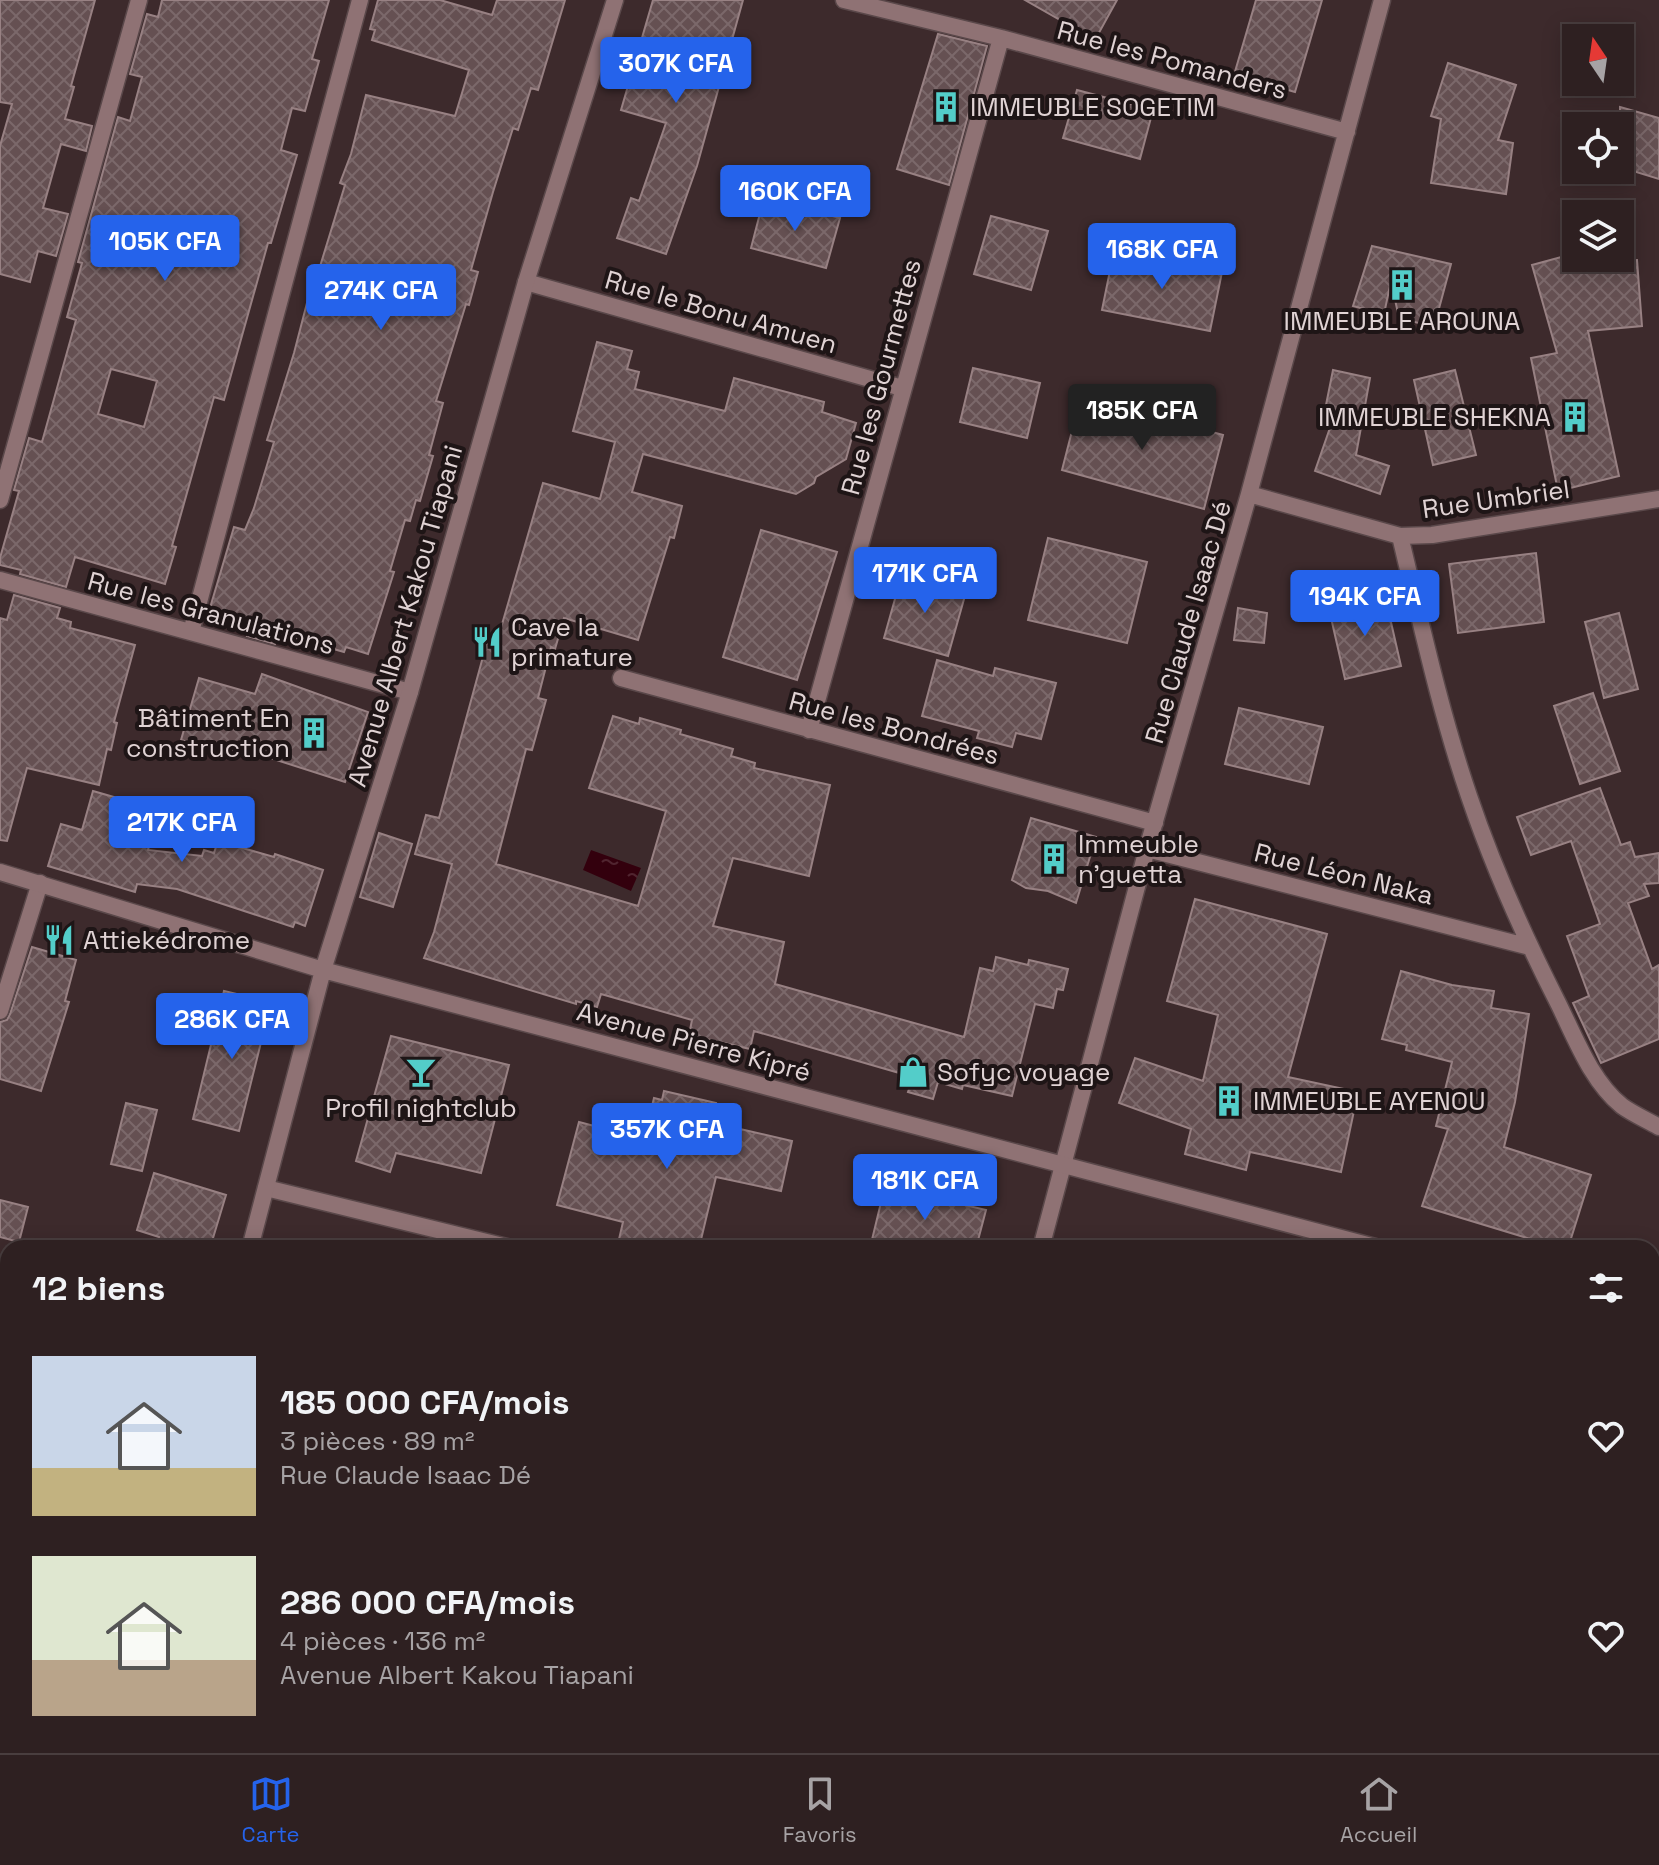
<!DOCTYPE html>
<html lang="fr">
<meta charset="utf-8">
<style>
body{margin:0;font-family:"Space Grotesk",sans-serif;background:#36282a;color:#f1f3f6;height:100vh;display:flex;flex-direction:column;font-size:30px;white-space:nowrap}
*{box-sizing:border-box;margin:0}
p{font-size:26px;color:#a7a3a5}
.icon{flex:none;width:44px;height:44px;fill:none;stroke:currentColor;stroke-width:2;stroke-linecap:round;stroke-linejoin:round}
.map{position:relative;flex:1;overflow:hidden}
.panel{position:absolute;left:0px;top:1240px;width:1660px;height:514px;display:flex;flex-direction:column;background:#2e2021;border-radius:24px 24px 0 0;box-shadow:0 4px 20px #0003,0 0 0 2px #493e3f}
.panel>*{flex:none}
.needle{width:52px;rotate:347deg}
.buttons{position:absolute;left:1562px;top:24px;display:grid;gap:16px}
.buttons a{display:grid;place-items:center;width:72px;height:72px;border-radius:0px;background:#2e2021;box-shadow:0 4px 20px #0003,0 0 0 2px #493e3f;font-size:40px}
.price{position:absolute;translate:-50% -68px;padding:0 18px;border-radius:8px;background:#2563eb;color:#fff;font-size:26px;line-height:52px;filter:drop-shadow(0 2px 4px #0008)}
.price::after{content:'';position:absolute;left:50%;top:48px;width:24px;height:18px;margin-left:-12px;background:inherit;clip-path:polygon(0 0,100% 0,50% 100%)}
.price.on{background:#222;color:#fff}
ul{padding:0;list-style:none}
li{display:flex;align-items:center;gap:24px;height:200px;padding:0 32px}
li span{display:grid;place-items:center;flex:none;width:224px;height:160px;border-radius:0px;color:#555}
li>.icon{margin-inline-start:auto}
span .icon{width:96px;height:96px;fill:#fffc;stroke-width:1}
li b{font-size:34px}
h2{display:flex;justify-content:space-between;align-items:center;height:96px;padding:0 32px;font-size:34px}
.dock{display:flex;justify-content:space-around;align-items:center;height:112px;border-top:2px solid #493e3f;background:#2e2021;font-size:22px;color:#a7a3a5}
.dock a{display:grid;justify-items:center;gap:4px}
.dock .on{color:#2563eb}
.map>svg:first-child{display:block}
.water{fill:url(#water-ripples)}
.building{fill:url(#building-cross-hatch);stroke:#988183;stroke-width:2;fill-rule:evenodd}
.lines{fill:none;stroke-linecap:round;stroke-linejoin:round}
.minor-casing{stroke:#5a484a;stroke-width:19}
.tertiary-casing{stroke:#5a484a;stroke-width:19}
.minor{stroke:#8f7274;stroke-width:16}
.tertiary{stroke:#8f7274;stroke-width:16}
.labels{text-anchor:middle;stroke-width:8;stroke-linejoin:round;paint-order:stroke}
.street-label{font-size:26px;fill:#e0d3d4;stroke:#1e1516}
.poi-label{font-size:26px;fill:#e0d3d4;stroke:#1e1516;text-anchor:start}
</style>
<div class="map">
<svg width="1659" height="1753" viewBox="0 0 1659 1753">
<defs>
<pattern id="water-ripples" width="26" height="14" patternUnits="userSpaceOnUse" patternTransform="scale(2)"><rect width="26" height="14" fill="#33000d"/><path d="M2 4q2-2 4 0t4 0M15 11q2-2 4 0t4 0" fill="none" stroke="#50242f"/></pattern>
<pattern id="building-cross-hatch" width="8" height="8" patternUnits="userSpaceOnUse" patternTransform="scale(2)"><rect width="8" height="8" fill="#655052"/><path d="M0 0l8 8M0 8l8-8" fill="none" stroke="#7b686a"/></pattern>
</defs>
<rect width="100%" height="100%" fill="#3d2a2c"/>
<path class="water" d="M 591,850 L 641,868 L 631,891 L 583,870 Z"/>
<path class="building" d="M 0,0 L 95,0 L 71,86 L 74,87 L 65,119 L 92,126 L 86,151 L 61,144 L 43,208 L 68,214 L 56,256 L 38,251 L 30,282 L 0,274 L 0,146 L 12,104 L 0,102 Z
M 162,0 L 329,0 L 312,59 L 319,61 L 305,111 L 292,108 L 281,150 L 297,155 L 271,243 L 268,243 L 224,400 L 214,397 L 172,546 L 176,547 L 165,584 L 75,557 L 66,587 L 20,574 L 21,570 L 0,565 L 0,558 L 19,491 L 14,490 L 29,438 L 42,442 L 76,320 L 67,317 L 82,263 L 78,262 L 118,117 L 130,121 L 142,77 L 130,74 L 147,14 L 158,17 ZM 111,369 L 157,381 L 144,427 L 98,414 Z
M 378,0 L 440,0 L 492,15 L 497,0 L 565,0 L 538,90 L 531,88 L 518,130 L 513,128 L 493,192 L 471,270 L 478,272 L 469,305 L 466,304 L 436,401 L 443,403 L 429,455 L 433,456 L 420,501 L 416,500 L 410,521 L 405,520 L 390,571 L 394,572 L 368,654 L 346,647 L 344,652 L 278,633 L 275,644 L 247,636 L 249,631 L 207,618 L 234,527 L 245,530 L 254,508 L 274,442 L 267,440 L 294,353 L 315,272 L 318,273 L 345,185 L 340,183 L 351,154 L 366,95 L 455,116 L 469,70 L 372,40 L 375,30 L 370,29 Z
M 653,0 L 743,0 L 697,166 L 666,254 L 617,238 L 631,198 L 639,201 L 666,123 L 621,110 Z
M 1025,0 L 1117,0 L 1095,40 Z
M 1256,0 L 1322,0 L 1295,92 L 1234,75 Z
M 938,34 L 987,46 L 949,185 L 897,169 Z
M 1448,63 L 1516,85 L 1498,140 L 1513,143 L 1506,194 L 1431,183 L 1441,119 L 1431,116 Z
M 1077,90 L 1153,110 L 1140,159 L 1063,138 Z
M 1620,107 L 1659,118 L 1659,179 L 1620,167 Z
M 764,198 L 840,218 L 826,268 L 751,248 Z
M 991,216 L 1048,231 L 1031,290 L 974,274 Z
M 1372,246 L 1451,264 L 1434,327 L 1399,318 L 1391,281 L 1384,314 L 1353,306 Z
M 1114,251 L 1222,272 L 1210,331 L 1102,310 Z
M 1576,253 L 1576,258 L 1591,258 L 1592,262 L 1637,260 L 1642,326 L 1588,331 L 1619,476 L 1558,491 L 1531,358 L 1557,353 L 1532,265 Z
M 597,342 L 632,351 L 627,369 L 639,372 L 635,389 L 725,411 L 734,378 L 824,402 L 822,412 L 856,423 L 846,459 L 816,477 L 814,483 L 796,494 L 643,454 L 632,492 L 682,506 L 674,538 L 670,537 L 638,640 L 564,618 L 555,649 L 551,647 L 538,698 L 546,700 L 532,750 L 526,749 L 496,864 L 638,906 L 666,811 L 589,788 L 613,716 L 639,724 L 640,718 L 681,730 L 680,734 L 733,749 L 731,756 L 755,763 L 754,768 L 830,785 L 809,876 L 733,858 L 713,926 L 784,942 L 775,984 L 964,1037 L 980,968 L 993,971 L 996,957 L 1028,965 L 1029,960 L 1068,969 L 1063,990 L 1057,989 L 1053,1008 L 1035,1004 L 1012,1096 L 963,1085 L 962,1089 L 938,1082 L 933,1099 L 908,1092 L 913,1077 L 754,1031 L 750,1049 L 689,1035 L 692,1020 L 601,994 L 597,1007 L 576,1001 L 576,1004 L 424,958 L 434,932 L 452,864 L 415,854 L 426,815 L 439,818 L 487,642 L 496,645 L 543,483 L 600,499 L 615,442 L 573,431 Z
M 973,368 L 1040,383 L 1027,438 L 960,422 Z
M 1333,370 L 1370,378 L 1356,455 L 1389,466 L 1380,494 L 1315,471 L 1332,422 L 1323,420 Z
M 1455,370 L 1476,455 L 1433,465 L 1414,380 Z
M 1081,396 L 1223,435 L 1204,509 L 1062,470 Z
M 761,530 L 837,552 L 797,680 L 723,657 Z
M 1048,538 L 1147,562 L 1127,643 L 1028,620 Z
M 1536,553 L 1544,622 L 1458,633 L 1449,564 Z
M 902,574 L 966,592 L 948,656 L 884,638 Z
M 14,595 L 60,608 L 57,618 L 71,622 L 70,628 L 135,645 L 114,722 L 117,723 L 111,750 L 107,749 L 99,785 L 27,768 L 7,841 L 0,840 L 0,618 L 7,620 Z
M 1385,596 L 1401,666 L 1345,679 L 1329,609 Z
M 1238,608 L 1267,613 L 1264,643 L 1234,640 Z
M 1619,613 L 1638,689 L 1604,698 L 1585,622 Z
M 937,660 L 993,676 L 995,668 L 1056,683 L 1041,739 L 1016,733 L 1012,747 L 977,738 L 979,731 L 922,716 Z
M 262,674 L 368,712 L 345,782 L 239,748 L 237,756 L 181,740 L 199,678 L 255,694 Z
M 1593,693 L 1620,771 L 1580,784 L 1554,706 Z
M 1239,708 L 1323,727 L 1309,784 L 1225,764 Z
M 1600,788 L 1621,845 L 1630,842 L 1635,857 L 1659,853 L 1659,883 L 1644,884 L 1649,896 L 1628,903 L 1652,969 L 1659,965 L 1659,1039 L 1601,1063 L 1573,1003 L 1589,996 L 1567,936 L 1600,924 L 1571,841 L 1531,855 L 1517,817 Z
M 93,791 L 159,810 L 148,850 L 202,856 L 204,850 L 214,853 L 218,841 L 274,857 L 275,854 L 323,870 L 305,926 L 295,922 L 293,927 L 177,889 L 137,884 L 135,892 L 48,866 L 61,824 L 82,830 Z
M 1031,818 L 1096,837 L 1076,903 L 1048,891 L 1026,888 L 1012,880 Z
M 379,833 L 412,844 L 393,907 L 360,897 Z
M 1195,899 L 1327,934 L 1288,1077 L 1358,1092 L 1341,1172 L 1250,1152 L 1246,1170 L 1185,1154 L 1191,1129 L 1119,1103 L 1135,1058 L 1203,1081 L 1218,1015 L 1167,1001 Z
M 32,947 L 76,960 L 65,1001 L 69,1002 L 41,1091 L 0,1079 L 0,1022 L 7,1020 L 10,1014 Z
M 1401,971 L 1452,985 L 1494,991 L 1491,1008 L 1529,1014 L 1515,1102 L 1504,1147 L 1591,1175 L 1568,1248 L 1560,1248 L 1422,1206 L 1448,1129 L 1436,1126 L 1452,1062 L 1406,1050 L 1407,1045 L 1382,1039 Z
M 224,991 L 271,1002 L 239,1131 L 193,1119 Z
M 391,1036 L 509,1065 L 481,1173 L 396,1153 L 390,1172 L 356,1161 Z
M 664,1091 L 716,1103 L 714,1113 L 729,1117 L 727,1126 L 792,1141 L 781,1191 L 716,1177 L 699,1248 L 617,1248 L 623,1222 L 557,1205 L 579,1122 L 644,1139 L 654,1098 L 662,1100 Z
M 126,1103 L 157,1110 L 142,1171 L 111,1164 Z
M 154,1173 L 226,1195 L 210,1248 L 179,1248 L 158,1242 L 159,1237 L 137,1230 Z
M 885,1186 L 986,1210 L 976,1248 L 870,1248 Z
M 0,1200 L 28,1207 L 19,1242 L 0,1237 Z"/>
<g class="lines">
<defs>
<path id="minor" d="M 844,0 L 1001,38 L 1347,132
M 526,282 L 902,388
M 1249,494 L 1400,536 L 1432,535 L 1659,499
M 0,500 L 139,0
M 1400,536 C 1421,623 1440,711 1469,796 C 1493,867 1524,936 1558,1003 C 1575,1037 1591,1081 1622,1106 C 1633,1114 1647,1120 1659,1127
M 0,580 L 410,692
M 191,632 L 360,0
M 621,678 L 1155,823
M 809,730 L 1001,38
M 1147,849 L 1530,947
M 0,1011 L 40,883
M 266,1188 L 511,1248
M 1041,1248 L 1147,849 L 1249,494 L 1382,0
M 0,1626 L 8,1628
M 1652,1637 L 1659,1644
M 1043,1746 L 1067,1753
M 374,1753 L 376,1746
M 625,1753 L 627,1746
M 896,1753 L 898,1746"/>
<path id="tertiary" d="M 0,872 L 323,970 L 1379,1248
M 250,1248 L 323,970 L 410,692 L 526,282 L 615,0
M 1652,1333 L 1659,1337
M 115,1753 L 117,1746"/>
</defs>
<use href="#minor" class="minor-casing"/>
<use href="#tertiary" class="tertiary-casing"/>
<use href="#minor" class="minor"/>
<use href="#tertiary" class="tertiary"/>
</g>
<defs>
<symbol id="building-bare" viewBox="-9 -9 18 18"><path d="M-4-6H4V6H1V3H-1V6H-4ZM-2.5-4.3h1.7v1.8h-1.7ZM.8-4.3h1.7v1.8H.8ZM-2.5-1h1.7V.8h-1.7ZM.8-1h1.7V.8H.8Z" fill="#53cdc9" stroke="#1e1516" stroke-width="2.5" paint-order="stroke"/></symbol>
<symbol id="restaurant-bare" viewBox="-9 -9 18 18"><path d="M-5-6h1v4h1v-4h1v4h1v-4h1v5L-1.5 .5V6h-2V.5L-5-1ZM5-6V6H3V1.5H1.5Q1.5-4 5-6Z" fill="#53cdc9" stroke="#1e1516" stroke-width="2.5" paint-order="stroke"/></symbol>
<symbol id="bar-bare" viewBox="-9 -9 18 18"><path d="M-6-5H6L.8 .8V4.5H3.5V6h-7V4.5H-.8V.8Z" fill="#53cdc9" stroke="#1e1516" stroke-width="2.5" paint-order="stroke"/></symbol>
<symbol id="shop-bare" viewBox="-9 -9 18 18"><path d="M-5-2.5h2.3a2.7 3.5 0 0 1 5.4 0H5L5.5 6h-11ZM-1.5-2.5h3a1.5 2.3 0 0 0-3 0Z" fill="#53cdc9" stroke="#1e1516" stroke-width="2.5" paint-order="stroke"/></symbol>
</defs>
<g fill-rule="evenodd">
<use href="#building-bare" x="924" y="85" width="44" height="44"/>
<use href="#building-bare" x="1380" y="263" width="44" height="44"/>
<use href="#building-bare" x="1553" y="395" width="44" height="44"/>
<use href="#restaurant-bare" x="465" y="620" width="44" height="44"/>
<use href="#building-bare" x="292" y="711" width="44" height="44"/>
<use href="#building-bare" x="1032" y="837" width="44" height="44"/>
<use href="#restaurant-bare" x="37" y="918" width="44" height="44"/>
<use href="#bar-bare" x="399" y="1050" width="44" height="44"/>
<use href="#shop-bare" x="891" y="1050" width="44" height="44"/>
<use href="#building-bare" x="1207" y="1079" width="44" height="44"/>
</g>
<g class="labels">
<g class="street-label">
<text transform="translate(1172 60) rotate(15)" y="9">Rue les Pomanders</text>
<text transform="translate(721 312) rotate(16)" y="9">Rue le Bonu Amuen</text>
<text transform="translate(881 377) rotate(-75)" y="9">Rue les Gourmettes</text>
<text transform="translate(1496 499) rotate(-8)" y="9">Rue Umbriel</text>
<text transform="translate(211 613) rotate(15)" y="9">Rue les Granulations</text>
<text transform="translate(405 616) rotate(-74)" y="9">Avenue Albert Kakou Tiapani</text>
<text transform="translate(1188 622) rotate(-74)" y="9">Rue Claude Isaac Dé</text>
<text transform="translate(894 728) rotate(15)" y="9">Rue les Bondrées</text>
<text transform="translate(1344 874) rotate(14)" y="9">Rue Léon Naka</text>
<text transform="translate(694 1042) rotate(15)" y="9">Avenue Pierre Kipré</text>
</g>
<g class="poi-label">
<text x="970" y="116">IMMEUBLE SOGETIM</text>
<text x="1402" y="330" text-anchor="middle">IMMEUBLE AROUNA</text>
<text x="1551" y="426" text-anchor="end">IMMEUBLE SHEKNA</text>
<text x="511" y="636">Cave la<tspan x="511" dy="30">primature</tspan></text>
<text x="290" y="727" text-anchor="end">Bâtiment En<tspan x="290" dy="30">construction</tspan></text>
<text x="1078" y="853">Immeuble<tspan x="1078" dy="30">n'guetta</tspan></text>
<text x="83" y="949">Attiekédrome</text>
<text x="937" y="1081">Sofyc voyage</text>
<text x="1253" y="1110">IMMEUBLE AYENOU</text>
<text x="421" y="1117" text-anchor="middle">Profil nightclub</text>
</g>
</g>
</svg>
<div class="buttons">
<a><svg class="needle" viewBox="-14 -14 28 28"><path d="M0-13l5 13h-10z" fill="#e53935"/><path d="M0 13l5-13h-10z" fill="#a7a3a5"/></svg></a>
<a><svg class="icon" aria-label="locate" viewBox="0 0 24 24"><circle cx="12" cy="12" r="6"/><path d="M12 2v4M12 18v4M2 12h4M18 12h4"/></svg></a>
<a><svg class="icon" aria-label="layers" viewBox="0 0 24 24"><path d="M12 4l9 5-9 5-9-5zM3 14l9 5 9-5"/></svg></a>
</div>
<b class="price" style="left:676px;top:105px">307K CFA</b>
<b class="price" style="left:795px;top:233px">160K CFA</b>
<b class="price" style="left:165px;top:283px">105K CFA</b>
<b class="price" style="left:1162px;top:291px">168K CFA</b>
<b class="price" style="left:381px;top:332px">274K CFA</b>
<b class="price on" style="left:1142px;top:452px">185K CFA</b>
<b class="price" style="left:925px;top:615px">171K CFA</b>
<b class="price" style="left:1365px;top:638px">194K CFA</b>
<b class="price" style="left:182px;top:864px">217K CFA</b>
<b class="price" style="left:232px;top:1061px">286K CFA</b>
<b class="price" style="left:667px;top:1171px">357K CFA</b>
<b class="price" style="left:925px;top:1222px">181K CFA</b>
<section class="panel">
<h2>12 biens<svg class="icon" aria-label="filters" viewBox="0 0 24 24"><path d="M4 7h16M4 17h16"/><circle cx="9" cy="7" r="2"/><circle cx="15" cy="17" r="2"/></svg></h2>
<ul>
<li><span style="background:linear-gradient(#c9d6e8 70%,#c2b280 0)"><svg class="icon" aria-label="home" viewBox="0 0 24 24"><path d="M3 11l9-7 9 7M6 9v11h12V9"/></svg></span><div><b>185 000 CFA/mois</b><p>3 pièces · 89 m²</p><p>Rue Claude Isaac Dé</p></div><svg class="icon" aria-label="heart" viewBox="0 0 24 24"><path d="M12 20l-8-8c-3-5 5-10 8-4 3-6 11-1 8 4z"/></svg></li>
<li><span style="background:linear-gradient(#dfe7d0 65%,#b9a48a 0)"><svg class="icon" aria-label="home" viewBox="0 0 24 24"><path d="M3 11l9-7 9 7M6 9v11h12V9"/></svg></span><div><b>286 000 CFA/mois</b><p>4 pièces · 136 m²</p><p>Avenue Albert Kakou Tiapani</p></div><svg class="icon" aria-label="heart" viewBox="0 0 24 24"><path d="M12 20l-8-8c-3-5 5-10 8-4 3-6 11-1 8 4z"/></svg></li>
</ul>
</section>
</div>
<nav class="dock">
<a class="on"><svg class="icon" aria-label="map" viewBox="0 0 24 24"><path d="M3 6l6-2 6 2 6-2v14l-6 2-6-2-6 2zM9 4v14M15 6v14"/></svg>Carte</a>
<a><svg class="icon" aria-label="saved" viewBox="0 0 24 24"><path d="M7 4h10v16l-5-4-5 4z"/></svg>Favoris</a>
<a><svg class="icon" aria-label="home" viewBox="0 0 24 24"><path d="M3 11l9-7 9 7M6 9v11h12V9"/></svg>Accueil</a>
</nav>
